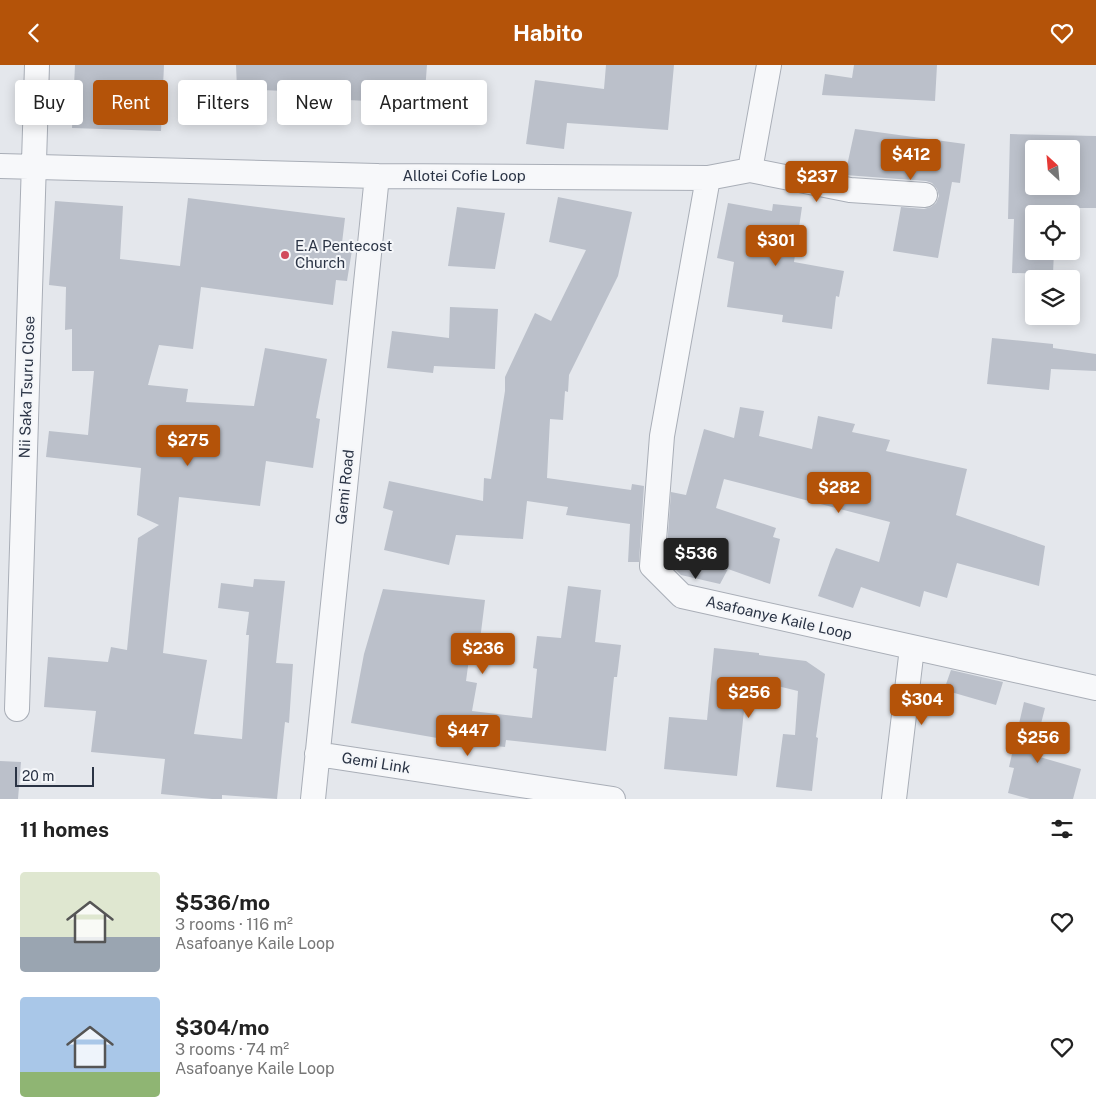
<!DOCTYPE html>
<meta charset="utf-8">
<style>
body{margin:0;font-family:"Public Sans",sans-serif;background:#f6f6f6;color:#222;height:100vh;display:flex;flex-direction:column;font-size:19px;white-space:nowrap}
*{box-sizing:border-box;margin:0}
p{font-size:16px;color:#767676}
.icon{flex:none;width:28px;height:28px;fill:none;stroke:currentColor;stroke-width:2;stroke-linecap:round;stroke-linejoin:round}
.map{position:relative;height:734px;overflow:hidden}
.details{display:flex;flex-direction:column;background:#fff;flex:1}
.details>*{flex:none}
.banner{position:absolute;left:15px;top:15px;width:500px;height:45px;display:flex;gap:10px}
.needle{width:32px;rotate:334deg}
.buttons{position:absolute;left:1025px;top:75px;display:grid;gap:10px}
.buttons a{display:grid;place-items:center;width:55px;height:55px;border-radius:5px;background:#fff;box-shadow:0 2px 12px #0003;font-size:25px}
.scale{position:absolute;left:15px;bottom:12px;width:79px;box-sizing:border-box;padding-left:5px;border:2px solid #2b3445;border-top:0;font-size:14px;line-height:18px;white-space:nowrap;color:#2b3445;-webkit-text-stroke:4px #f4f6f9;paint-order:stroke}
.price{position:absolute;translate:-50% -42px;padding:0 11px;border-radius:5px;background:#b45309;color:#fff;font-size:16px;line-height:32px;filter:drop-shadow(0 1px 2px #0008)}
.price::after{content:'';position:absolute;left:50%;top:30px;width:15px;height:11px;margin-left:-8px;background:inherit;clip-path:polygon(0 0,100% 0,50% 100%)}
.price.on{background:#222;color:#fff}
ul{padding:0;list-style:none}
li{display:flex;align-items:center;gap:15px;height:125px;padding:0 20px}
li span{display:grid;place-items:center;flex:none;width:140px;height:100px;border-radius:5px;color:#555}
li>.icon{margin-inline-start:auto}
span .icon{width:60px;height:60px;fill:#fffc;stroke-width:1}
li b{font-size:21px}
h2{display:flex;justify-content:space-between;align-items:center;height:60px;padding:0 20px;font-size:21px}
.chip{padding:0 18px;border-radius:5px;background:#fff;box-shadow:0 2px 12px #0003;font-size:18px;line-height:45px}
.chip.on{background:#b45309;color:#fff}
header{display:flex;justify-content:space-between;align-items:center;height:65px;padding:0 20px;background:#b45309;color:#fff;font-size:22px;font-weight:700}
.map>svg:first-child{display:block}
.building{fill:#bbc0ca;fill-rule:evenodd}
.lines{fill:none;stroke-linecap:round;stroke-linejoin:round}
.street-casing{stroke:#a9aeb7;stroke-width:26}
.street{stroke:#f7f8fa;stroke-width:24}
.poi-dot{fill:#d1495b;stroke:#f4f6f9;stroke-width:2}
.labels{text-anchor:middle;stroke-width:4;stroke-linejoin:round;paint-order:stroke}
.street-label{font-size:15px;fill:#2b3445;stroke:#f4f6f9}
.poi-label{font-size:15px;fill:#2b3445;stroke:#f4f6f9;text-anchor:start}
</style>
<header><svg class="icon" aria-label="back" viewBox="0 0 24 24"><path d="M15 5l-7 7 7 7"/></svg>Habito<svg class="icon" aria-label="heart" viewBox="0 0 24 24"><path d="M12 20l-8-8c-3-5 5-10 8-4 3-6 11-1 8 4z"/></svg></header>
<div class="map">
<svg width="1096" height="734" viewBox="0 0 1096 734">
<rect width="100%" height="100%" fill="#e4e7ec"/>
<path class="building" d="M 75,0 L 164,0 L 161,66 L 72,63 Z
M 236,0 L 427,0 L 424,39 L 310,33 L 311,27 L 237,24 Z
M 606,0 L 674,0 L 668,65 L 567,58 L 564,84 L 526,79 L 535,15 L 604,24 Z
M 854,0 L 937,0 L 935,36 L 822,30 L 825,9 L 852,13 Z
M 855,64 L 965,79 L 960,118 L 952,117 L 938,193 L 893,186 L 901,142 L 924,144 L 931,142 L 936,138 L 939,131 L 937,124 L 932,118 L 926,116 L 845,110 Z
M 1010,69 L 1096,71 L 1096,143 L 1059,143 L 1059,149 L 1034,149 L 1034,186 L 1054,186 L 1053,209 L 1012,208 L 1014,154 L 1008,154 ZM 1034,84 L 1071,84 L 1071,121 L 1034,121 Z
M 558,132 L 632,147 L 618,211 L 569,310 L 568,327 L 565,326 L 563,355 L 550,354 L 547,413 L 631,425 L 632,419 L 644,421 L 639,497 L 628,497 L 630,459 L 566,450 L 568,442 L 527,436 L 523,474 L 456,470 L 449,500 L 384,485 L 393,446 L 383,443 L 389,416 L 483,436 L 484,413 L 491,414 L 505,326 L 505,312 L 535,248 L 551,256 L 586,185 L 549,177 Z
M 188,133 L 345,153 L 342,178 L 353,179 L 347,216 L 336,215 L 333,240 L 201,222 L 193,284 L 159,280 L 148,320 L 188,324 L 186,337 L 254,341 L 265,283 L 327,294 L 316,353 L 320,354 L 313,403 L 266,396 L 260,441 L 179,432 L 163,588 L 207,595 L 194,669 L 242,674 L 249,570 L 246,570 L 249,547 L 218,543 L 221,518 L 253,522 L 254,514 L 285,516 L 276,598 L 293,599 L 289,658 L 285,657 L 277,734 L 222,730 L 222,734 L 212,734 L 161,729 L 165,694 L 91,687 L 96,646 L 44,642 L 48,592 L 108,597 L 111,582 L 127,585 L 138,473 L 159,460 L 137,450 L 141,403 L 46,392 L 49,366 L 88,370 L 94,306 L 72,306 L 72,264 L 65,265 L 66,222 L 49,220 L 55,136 L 123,141 L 120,194 L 180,201 Z
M 728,138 L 772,146 L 773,139 L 802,142 L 794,197 L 844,206 L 839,232 L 836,231 L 832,264 L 782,257 L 783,250 L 727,242 L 734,197 L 717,193 Z
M 457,142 L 505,148 L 495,204 L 448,201 Z
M 450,242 L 498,244 L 495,304 L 434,301 L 433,308 L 387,303 L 392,266 L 449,273 Z
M 992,273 L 1053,279 L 1053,283 L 1096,289 L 1096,306 L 1051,304 L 1049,325 L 987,319 Z
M 740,342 L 764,346 L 759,371 L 812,384 L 818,351 L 855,359 L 852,367 L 890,375 L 886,386 L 967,404 L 956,450 L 1045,481 L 1039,521 L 957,498 L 947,533 L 924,526 L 920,542 L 861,522 L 853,543 L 818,531 L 831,494 L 836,483 L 879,497 L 890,457 L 724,414 L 716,443 L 776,463 L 773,472 L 780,474 L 770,519 L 728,504 L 720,519 L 681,510 L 675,504 L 676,498 L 668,498 L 666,496 L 671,427 L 686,430 L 704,364 L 734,373 Z
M 568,521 L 601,525 L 595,577 L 621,580 L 617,612 L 614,612 L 606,686 L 506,675 L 505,682 L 466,678 L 351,658 L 364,589 L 383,524 L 485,535 L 480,575 L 471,579 L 466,616 L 477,618 L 472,646 L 532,653 L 537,604 L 533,603 L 537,571 L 561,573 Z
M 714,583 L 759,588 L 759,590 L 806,596 L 825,609 L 816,672 L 818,673 L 812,726 L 776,722 L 783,669 L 795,670 L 798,626 L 757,616 L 753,647 L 744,646 L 737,711 L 664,704 L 669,652 L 707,655 Z
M 951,605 L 1003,617 L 996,640 L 944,625 Z
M 1024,637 L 1045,643 L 1033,690 L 1081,704 L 1073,734 L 1030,734 L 1008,728 L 1014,703 L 1009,702 Z
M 0,696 L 21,697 L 18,734 L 0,734 Z"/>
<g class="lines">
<defs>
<path id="street" d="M 0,101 L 377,111 L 708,113 L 750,105 L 850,125 L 925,130
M 750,105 L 769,0
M 708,113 L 662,371 L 652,501 L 682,531 L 1096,623
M 17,644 L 37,0
M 317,689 L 613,734
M 313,734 L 377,111
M 894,734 L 912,583"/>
</defs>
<use href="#street" class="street-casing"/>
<use href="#street" class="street"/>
</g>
<circle class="poi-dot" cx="285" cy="190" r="5"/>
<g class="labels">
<g class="street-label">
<text x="464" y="116">Allotei Cofie Loop</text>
<text transform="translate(27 322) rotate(-88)" y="5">Nii Saka Tsuru Close</text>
<text transform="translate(345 422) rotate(-84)" y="5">Gemi Road</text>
<text transform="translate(779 553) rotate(13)" y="5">Asafoanye Kaile Loop</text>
<text transform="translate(376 698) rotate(9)" y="5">Gemi Link</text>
</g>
<g class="poi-label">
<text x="295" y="186">E.A Pentecost<tspan x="295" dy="17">Church</tspan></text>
</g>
</g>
</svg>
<div class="buttons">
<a><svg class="needle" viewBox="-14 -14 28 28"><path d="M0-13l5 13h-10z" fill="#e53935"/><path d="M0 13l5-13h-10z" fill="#767676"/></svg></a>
<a><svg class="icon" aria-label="locate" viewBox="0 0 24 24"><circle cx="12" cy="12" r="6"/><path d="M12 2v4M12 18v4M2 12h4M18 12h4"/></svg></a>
<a><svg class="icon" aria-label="layers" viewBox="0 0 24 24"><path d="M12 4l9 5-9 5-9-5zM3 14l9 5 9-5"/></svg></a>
</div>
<div class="scale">20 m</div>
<b class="price" style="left:911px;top:116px">$412</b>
<b class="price" style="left:817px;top:138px">$237</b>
<b class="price" style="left:776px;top:202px">$301</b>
<b class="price" style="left:188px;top:402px">$275</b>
<b class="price" style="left:839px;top:449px">$282</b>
<b class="price on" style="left:696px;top:515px">$536</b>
<b class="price" style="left:483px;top:610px">$236</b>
<b class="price" style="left:749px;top:654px">$256</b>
<b class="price" style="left:922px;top:661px">$304</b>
<b class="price" style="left:468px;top:692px">$447</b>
<b class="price" style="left:1038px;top:699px">$256</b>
<div class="banner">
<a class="chip">Buy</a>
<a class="chip on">Rent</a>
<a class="chip">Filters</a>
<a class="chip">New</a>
<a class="chip">Apartment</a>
</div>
</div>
<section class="details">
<h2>11 homes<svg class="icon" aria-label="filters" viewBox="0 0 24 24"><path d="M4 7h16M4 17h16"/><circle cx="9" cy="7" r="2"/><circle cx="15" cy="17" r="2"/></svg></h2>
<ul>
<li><span style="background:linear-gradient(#dfe7d0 65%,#9aa5b1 0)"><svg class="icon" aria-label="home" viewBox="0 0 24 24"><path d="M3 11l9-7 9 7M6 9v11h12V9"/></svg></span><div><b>$536/mo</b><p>3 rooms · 116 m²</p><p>Asafoanye Kaile Loop</p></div><svg class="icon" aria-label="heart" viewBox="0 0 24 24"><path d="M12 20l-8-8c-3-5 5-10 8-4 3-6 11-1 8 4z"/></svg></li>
<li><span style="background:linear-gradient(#a9c7e8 75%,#8fb573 0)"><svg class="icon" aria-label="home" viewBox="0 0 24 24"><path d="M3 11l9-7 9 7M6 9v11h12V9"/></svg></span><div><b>$304/mo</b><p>3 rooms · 74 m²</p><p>Asafoanye Kaile Loop</p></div><svg class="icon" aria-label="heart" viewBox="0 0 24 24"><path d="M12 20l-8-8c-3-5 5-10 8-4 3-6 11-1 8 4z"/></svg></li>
</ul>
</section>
